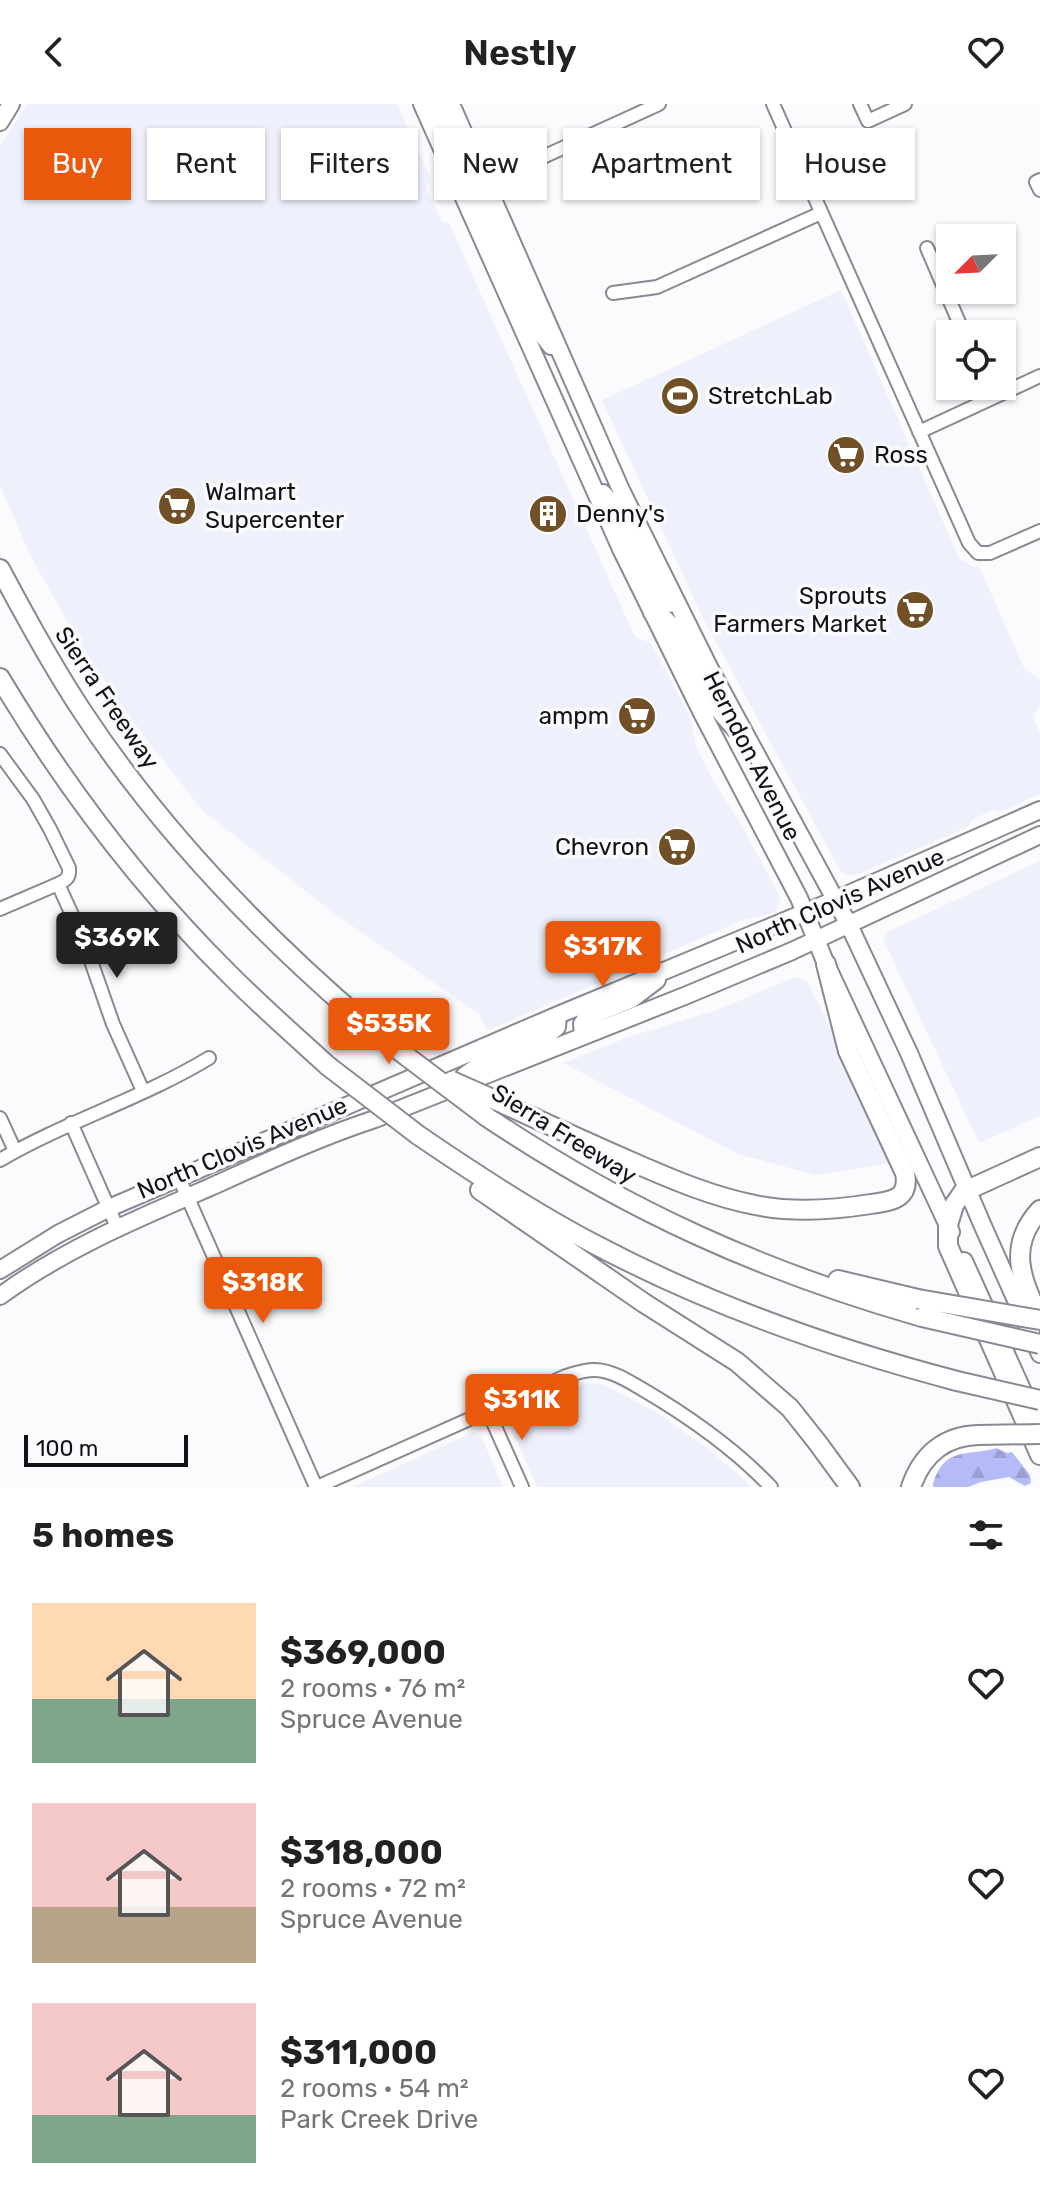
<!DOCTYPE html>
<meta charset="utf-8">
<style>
body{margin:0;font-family:Rubik,sans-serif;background:#f6f6f6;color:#222;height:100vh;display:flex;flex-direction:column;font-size:30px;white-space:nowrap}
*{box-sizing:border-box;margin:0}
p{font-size:26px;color:#767676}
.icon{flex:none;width:44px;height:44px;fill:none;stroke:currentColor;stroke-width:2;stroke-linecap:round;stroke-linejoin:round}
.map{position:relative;height:1383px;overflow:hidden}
.details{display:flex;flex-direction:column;background:#fff;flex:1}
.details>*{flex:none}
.guide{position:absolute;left:24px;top:24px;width:992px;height:72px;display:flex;gap:16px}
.needle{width:52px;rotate:246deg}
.controls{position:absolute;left:936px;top:120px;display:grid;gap:16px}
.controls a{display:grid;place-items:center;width:80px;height:80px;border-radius:0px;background:#fff;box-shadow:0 2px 6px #0004;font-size:40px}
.scale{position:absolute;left:24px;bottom:20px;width:164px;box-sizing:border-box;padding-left:8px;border:4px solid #121317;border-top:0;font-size:22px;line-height:28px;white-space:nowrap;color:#121317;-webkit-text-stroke:6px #fbfbfe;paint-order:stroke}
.price{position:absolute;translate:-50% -68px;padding:0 18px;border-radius:8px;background:#ea580c;color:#fff;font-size:26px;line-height:52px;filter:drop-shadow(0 2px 4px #0008)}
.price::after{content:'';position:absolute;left:50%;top:48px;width:24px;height:18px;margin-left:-12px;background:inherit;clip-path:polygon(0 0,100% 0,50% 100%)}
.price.current{background:#222;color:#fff}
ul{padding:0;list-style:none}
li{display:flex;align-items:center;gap:24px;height:200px;padding:0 32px}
li span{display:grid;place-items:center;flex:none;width:224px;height:160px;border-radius:0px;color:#555}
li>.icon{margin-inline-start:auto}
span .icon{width:96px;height:96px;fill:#fffc;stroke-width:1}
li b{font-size:34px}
h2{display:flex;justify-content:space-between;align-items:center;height:96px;padding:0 32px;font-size:34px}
.chip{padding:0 28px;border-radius:0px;background:#fff;box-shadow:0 2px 6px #0004;font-size:28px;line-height:72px}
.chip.current{background:#ea580c;color:#fff}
header{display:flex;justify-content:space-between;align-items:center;height:104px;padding:0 32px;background:#fff;font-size:36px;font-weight:600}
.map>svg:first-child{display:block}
.built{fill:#eef0fc}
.forest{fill:url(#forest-firs)}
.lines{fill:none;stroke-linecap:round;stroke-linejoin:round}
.minor-casing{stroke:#888994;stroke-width:16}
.major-casing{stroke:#888994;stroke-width:20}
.highway-casing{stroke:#888994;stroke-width:22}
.minor{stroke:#fff;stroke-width:12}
.major{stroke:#fff;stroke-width:16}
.highway{stroke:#fff;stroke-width:18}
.highway-bridge-casing{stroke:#888994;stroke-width:22;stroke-linecap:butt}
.highway-bridge{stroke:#fff;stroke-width:18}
.labels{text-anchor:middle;stroke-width:7;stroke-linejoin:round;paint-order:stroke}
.poi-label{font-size:24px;fill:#121317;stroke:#fbfbfe;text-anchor:start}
.street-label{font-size:24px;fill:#121317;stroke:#fbfbfe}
</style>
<header><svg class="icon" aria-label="back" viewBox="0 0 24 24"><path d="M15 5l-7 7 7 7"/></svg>Nestly<svg class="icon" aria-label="heart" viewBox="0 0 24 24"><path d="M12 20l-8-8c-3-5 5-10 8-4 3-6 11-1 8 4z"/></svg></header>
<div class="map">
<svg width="1040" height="1383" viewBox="0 0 1040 1383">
<defs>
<pattern id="forest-firs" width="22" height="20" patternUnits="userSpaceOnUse" patternTransform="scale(2)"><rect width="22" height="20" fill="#b5bbf7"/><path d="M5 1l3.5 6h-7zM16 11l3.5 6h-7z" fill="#9ba0d3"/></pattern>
</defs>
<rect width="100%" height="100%" fill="#fbfbfe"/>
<path class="built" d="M 27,0 L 397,0 L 431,75 L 426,84 L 442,118 L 449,119 L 635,533 L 651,539 L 690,613 L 696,642 L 714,678 L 739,717 L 781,794 L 775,809 L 743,816 L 487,927 L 479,910 L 335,810 L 202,706 L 147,636 L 109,584 L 74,529 L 30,451 L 0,381 L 0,42 Z
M 841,186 L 959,454 L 974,464 L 979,462 L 1024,564 L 1040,576 L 1040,601 L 1033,613 L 1040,629 L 1040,690 L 1000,708 L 993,706 L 973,715 L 968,723 L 854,772 L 841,768 L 703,514 L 602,296 Z
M 1040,757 L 1040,1012 L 979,1039 L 883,835 L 887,828 Z
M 796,873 L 807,877 L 835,933 L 894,1059 L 816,1071 L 738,1050 L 563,959 L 628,933 L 714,907 Z
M 586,1279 L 602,1280 L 656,1308 L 710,1346 L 752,1383 L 537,1383 L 510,1321 L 513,1312 Z
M 473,1328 L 482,1334 L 503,1383 L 353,1383 Z"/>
<path class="forest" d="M 996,1344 L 1007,1349 L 1012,1348 L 1030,1371 L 1031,1379 L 1025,1382 L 1009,1373 L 981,1378 L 968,1383 L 933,1383 C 933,1376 936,1371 940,1364 C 953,1344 977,1351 996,1344 Z"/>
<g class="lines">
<defs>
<path id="minor" d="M 773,0 L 969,439 L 978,449 L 990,449 L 1040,427
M 860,0 L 868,17 L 905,0
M 1040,76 L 1036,78 L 1040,86
M 486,79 L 659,0
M 927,144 L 964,230
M 613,189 L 657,183 L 821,109
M 919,328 L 1040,272
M 0,650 L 33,695 L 50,725 L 69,764 C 70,774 66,776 58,780 L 0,805
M 58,780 L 84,837 L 113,920 L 143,987
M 0,1014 L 15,1047
M 71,1019 L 117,1123
M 0,1056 C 67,1017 143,994 209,954
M 179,1074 L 316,1383
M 488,1307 L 522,1383
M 317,1383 L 566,1272 C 576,1269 586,1265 596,1266 C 613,1267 628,1277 642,1285 C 688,1312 734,1344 771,1383"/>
<path id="major" d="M 422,0 L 621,445 L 701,607 L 799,794 L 826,860 L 951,1128
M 437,0 L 470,74 L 475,79 L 484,79
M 451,0 L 621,386 L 710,565 L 849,821 L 909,949 L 982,1120 L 1040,1250
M 0,18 L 11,0
M 459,83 L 473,87 L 481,97 L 537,224 L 551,242
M 603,389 L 617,406 L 659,495 L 665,499 L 676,500
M 652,509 L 664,514 L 674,524 L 713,600 L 736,626
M 583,932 L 582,920 L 586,914 L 632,895 L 657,876
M 464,972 L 489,954 L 551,928 L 557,923 L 558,911
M 964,1157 L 1040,1325
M 0,1166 L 58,1130 L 109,1104 L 558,911 L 835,796 L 1040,706
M 0,1192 C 63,1146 134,1116 206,1085 C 262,1060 317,1034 375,1015 L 687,891 L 792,847 L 1040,731"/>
<path id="highway" d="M 0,465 C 26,514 52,562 82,607 C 165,733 270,840 385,936
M 0,574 C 64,681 141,783 230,871 C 262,903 295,932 328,962
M 504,1000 C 549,1021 593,1041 639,1061 C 676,1077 714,1093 755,1101 C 793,1109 833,1106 871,1100 C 892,1097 910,1095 905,1069 L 848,947 L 826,860
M 487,1013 C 626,1106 761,1167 922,1213
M 418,1031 C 475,1070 533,1108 594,1140 C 709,1201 831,1244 957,1277
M 1040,1053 L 963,1088 L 954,1101 L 948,1121 L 948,1142 L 1040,1351
M 480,1086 L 644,1199 L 737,1258 L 790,1304 L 817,1338 L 850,1383
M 1040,1106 C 1006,1143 1022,1176 1040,1215
M 838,1176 L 918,1195
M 911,1383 C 922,1351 944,1332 978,1331"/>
</defs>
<use href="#minor" class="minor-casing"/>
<use href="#major" class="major-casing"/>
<use href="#highway" class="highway-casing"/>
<use href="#minor" class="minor"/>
<use href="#major" class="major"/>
<use href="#highway" class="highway"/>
<defs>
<path id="highway-bridge" d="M 385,936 L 487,1013
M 328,962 L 418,1031
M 452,977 L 504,1000
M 918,1195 L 1040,1216
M 922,1213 L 1040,1240
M 957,1277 L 1040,1296
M 978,1331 L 1040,1330"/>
</defs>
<use href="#highway-bridge" class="highway-bridge-casing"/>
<use href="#highway-bridge" class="highway-bridge"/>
</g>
<defs>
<symbol id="stadium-disc" viewBox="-11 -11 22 22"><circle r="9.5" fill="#715027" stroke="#fbfbfe"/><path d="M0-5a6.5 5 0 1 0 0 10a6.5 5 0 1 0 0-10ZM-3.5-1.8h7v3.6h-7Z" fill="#fff"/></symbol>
<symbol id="supermarket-disc" viewBox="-11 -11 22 22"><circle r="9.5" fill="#715027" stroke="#fbfbfe"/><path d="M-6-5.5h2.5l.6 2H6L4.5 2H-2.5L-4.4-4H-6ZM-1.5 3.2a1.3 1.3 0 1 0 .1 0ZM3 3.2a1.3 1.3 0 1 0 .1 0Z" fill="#fff"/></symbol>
<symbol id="building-disc" viewBox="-11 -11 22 22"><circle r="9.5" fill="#715027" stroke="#fbfbfe"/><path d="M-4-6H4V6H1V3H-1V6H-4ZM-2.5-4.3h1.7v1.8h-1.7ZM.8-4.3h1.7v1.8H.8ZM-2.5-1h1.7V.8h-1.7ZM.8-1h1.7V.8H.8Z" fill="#fff"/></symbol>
</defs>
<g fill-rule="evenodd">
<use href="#stadium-disc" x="658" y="270" width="44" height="44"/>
<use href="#supermarket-disc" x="824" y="329" width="44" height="44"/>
<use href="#supermarket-disc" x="155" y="380" width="44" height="44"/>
<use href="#building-disc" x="526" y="388" width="44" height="44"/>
<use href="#supermarket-disc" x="893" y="484" width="44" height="44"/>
<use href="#supermarket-disc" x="615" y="590" width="44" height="44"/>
<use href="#supermarket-disc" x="655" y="721" width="44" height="44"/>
</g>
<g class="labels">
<g class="poi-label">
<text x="708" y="300">StretchLab</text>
<text x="874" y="359">Ross</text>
<text x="205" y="396">Walmart<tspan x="205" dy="28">Supercenter</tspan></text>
<text x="576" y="418">Denny's</text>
<text x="887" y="500" text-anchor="end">Sprouts<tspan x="887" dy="28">Farmers Market</tspan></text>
<text x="609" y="620" text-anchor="end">ampm</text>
<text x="649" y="751" text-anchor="end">Chevron</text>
</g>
<g class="street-label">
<text transform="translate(107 594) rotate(56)" y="8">Sierra Freeway</text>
<text transform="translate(752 652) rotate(63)" y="8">Herndon Avenue</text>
<text transform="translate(840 797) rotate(-24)" y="8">North Clovis Avenue</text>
<text transform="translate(564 1030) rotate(32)" y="8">Sierra Freeway</text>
<text transform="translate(242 1044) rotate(-23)" y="8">North Clovis Avenue</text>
</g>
</g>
</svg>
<div class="controls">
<a><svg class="needle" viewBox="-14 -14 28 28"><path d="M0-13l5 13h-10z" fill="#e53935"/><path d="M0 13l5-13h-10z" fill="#767676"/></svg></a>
<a><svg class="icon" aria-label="locate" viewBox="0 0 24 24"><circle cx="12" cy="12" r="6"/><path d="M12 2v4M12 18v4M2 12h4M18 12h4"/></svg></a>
</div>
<div class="scale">100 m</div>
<b class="price current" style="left:117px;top:876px">$369K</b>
<b class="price" style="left:603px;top:885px">$317K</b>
<b class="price" style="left:389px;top:962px">$535K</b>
<b class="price" style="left:263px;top:1221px">$318K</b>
<b class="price" style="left:522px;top:1338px">$311K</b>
<div class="guide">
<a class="chip current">Buy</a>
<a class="chip">Rent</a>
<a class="chip">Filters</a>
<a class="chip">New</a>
<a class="chip">Apartment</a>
<a class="chip">House</a>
</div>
</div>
<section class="details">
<h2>5 homes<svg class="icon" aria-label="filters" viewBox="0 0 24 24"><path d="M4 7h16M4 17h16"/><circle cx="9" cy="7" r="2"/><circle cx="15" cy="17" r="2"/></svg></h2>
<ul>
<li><span style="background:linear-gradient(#ffd9b3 60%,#7fa58c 0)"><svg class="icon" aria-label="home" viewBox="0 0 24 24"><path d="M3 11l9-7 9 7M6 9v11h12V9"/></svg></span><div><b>$369,000</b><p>2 rooms · 76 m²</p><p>Spruce Avenue</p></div><svg class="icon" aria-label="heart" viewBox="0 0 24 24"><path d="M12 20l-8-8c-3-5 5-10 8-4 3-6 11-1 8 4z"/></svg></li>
<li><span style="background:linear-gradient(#f6c9c9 65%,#b9a48a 0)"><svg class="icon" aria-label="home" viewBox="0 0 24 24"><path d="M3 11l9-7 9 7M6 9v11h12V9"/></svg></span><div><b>$318,000</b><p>2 rooms · 72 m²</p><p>Spruce Avenue</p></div><svg class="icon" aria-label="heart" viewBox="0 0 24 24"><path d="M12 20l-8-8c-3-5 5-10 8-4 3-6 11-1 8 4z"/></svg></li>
<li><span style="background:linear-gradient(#f6c9c9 70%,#7fa58c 0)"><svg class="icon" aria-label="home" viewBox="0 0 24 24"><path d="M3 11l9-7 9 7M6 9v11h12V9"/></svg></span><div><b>$311,000</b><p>2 rooms · 54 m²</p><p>Park Creek Drive</p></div><svg class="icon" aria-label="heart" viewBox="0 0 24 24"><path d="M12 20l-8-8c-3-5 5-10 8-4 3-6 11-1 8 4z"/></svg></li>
</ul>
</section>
